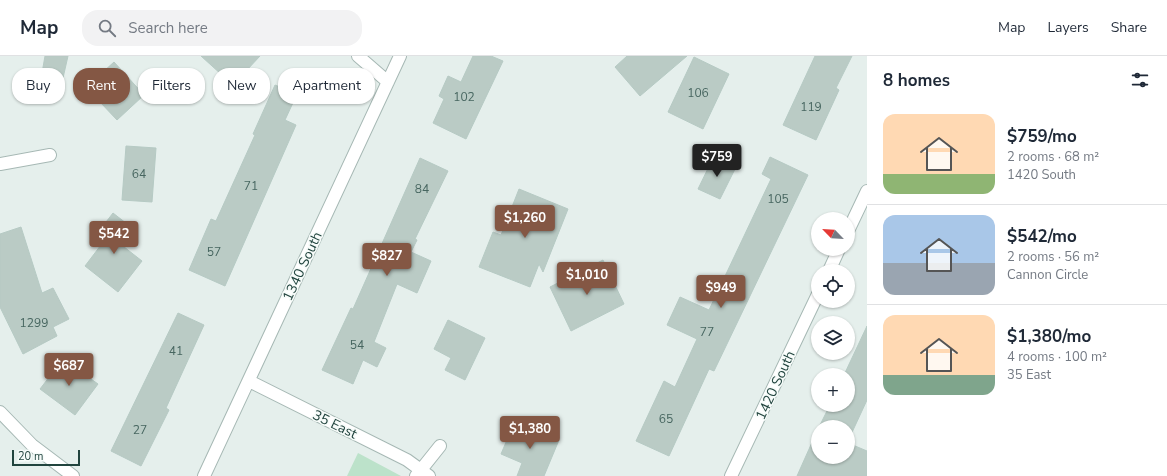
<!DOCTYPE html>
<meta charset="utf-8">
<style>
body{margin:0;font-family:"Nunito Sans",sans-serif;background:#f2f2f3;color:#1f2937;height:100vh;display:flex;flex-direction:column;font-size:15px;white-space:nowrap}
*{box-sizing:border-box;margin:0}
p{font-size:13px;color:#747a83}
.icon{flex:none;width:22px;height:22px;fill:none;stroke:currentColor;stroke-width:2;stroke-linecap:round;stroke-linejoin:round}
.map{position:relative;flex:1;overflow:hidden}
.sheet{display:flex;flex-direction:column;background:#fff;width:300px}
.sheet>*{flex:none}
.hud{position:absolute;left:12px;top:12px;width:380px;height:36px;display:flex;gap:8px}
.needle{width:26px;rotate:295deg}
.tools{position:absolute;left:811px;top:156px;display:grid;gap:8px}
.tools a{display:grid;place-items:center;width:44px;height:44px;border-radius:50%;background:#fff;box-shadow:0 1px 3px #0004;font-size:20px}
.scale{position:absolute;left:12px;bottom:10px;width:68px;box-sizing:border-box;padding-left:4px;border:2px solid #21443e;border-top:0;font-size:11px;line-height:14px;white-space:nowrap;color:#21443e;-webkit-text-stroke:3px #f6fbf9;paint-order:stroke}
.price{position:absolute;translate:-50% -34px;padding:0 9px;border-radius:4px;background:#845744;color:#fff;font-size:13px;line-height:26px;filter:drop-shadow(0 1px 2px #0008)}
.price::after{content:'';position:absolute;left:50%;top:24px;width:12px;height:9px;margin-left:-6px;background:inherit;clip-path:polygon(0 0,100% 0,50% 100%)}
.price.on{background:#222;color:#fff}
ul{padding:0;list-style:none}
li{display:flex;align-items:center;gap:12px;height:100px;padding:0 16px}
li+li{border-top:1px solid #e0e1e3}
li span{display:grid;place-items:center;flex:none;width:112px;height:80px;border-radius:12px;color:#555}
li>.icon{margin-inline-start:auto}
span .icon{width:48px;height:48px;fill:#fffc;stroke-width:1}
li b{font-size:17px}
h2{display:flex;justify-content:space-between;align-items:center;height:48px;padding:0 16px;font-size:17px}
.tag{padding:0 14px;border-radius:16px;background:#fff;box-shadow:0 1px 3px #0004;font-size:14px;line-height:36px}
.tag.on{background:#845744;color:#fff}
header{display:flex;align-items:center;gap:24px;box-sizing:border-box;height:56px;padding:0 20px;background:#fff;border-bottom:1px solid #e0e1e3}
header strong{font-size:19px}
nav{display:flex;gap:22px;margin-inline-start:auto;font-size:14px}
.search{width:280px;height:36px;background:#f2f2f3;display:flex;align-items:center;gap:10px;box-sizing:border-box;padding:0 14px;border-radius:16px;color:#747a83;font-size:15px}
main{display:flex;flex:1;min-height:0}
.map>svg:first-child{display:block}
.green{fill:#bce2ca}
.building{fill:#bacbc5;stroke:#b6cac4}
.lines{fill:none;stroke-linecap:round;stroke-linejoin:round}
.minor-casing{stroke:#a6b8b4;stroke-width:14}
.minor{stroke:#fff;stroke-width:12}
.labels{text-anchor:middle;stroke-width:3;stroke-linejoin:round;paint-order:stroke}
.number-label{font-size:12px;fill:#476660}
.street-label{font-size:14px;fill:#21443e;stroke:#f6fbf9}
</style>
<header>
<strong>Map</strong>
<div class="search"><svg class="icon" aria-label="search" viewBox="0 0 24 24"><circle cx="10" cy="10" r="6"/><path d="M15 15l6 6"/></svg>Search here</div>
<nav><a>Map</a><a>Layers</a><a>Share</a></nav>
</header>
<main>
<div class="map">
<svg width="867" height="420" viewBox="0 0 867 420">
<rect width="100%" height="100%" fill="#e5efec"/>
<path class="green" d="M 358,397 L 401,420 L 347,420 Z"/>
<path class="building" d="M 45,0 L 68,0 L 63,22 L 42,17 Z
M 201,0 L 260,0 L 233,29 Z
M 473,0 L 491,0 L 503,5 L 466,83 L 433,67 L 444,43 L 439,40 L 448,20 L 461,26 Z
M 627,0 L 687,0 L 640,40 L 615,11 Z
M 815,0 L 852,0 L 836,32 L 839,34 L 816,84 L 783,69 Z
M 694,1 L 729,18 L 703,73 L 668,56 Z
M 114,6 L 144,39 L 117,64 L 100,46 L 106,41 L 92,26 Z
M 275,29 L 297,38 L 285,64 L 296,69 L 225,230 L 189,214 L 211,163 L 216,165 L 255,79 L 253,78 Z
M 126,90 L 156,92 L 152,146 L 122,144 Z
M 714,100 L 736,111 L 720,143 L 698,133 Z
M 770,101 L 808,119 L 714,315 L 709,313 L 669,400 L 636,385 L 664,325 L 675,331 L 697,283 L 667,269 L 680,241 L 709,254 L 771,123 L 762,118 Z
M 420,102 L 448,115 L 415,183 L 417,184 L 411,196 L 431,205 L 417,237 L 397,228 L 374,286 L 386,292 L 377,311 L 363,304 L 353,328 L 322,314 L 351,252 L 353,253 Z
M 519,133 L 568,153 L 543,216 L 539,208 L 530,231 L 479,211 L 493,176 L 501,179 Z
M 113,157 L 131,171 L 119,187 L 142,205 L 118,236 L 85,210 L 104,185 L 96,179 Z
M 21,171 L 42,237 L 53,232 L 69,263 L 53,271 L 57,280 L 23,298 L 0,251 L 0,178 Z
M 603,204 L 624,248 L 571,275 L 550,231 Z
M 178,257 L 204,269 L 166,352 L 169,354 L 141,410 L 111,395 Z
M 448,264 L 485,282 L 465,324 L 445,314 L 451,302 L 434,293 Z
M 867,270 L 867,344 L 848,385 L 848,371 L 819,371 L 830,349 L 848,349 L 848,319 L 844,319 Z
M 63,303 L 98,328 L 75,359 L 40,333 Z
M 515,365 L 559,384 L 544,420 L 517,420 L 522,407 L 501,398 Z
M 818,373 L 818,401 L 848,401 L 848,387 L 867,395 L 867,420 L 797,420 Z"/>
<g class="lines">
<defs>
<path id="minor" d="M 358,0 L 388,26
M 0,108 L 50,99
M 848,175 L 867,135
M 829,215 L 839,193
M 249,325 L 407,404 L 429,420
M 0,356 L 32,389 L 73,420
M 204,420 L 400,0
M 416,420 L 440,390
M 731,420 L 818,238"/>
</defs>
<use href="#minor" class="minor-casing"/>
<use href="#minor" class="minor"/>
</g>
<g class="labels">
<g class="number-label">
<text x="698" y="41">106</text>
<text x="464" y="45">102</text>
<text x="811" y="55">119</text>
<text x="139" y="122">64</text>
<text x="251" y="134">71</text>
<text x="422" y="137">84</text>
<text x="778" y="147">105</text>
<text x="214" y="200">57</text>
<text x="34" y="271">1299</text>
<text x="707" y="280">77</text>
<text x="357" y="293">54</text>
<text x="176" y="299">41</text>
<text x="666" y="367">65</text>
<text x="140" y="378">27</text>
</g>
<g class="street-label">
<text transform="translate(302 210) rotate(-65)" y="5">1340 South</text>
<text transform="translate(775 329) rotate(-65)" y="5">1420 South</text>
<text transform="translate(335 368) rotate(26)" y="5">35 East</text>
</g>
</g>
</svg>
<div class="tools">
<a><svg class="needle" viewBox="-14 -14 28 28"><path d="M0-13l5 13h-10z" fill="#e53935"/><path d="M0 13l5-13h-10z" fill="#747a83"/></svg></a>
<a><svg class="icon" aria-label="locate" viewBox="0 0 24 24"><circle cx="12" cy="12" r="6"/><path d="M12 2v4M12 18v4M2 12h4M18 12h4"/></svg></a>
<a><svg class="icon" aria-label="layers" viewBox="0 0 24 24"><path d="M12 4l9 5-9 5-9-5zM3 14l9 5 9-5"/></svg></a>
<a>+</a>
<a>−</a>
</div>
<div class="scale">20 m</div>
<b class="price on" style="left:717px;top:122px">$759</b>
<b class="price" style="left:525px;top:183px">$1,260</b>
<b class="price" style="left:114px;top:199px">$542</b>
<b class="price" style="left:387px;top:221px">$827</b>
<b class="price" style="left:587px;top:240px">$1,010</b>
<b class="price" style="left:721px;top:253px">$949</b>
<b class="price" style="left:69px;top:331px">$687</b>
<b class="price" style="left:530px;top:394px">$1,380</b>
<div class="hud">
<a class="tag">Buy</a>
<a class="tag on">Rent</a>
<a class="tag">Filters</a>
<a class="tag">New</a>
<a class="tag">Apartment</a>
</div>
</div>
<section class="sheet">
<h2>8 homes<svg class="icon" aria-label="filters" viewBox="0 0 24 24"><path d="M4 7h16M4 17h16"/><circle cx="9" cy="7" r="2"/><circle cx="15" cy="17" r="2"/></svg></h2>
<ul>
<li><span style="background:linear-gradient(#ffd9b3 75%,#8fb573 0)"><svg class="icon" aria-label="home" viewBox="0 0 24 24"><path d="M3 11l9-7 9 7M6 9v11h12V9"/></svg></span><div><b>$759/mo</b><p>2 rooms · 68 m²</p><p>1420 South</p></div></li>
<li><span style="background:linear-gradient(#a9c7e8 60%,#9aa5b1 0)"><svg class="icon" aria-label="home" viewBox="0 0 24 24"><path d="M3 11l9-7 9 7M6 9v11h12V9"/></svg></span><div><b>$542/mo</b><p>2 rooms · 56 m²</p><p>Cannon Circle</p></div></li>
<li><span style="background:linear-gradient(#ffd9b3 75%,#7fa58c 0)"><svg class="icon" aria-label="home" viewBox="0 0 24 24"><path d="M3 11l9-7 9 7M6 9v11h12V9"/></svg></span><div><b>$1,380/mo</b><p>4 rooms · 100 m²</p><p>35 East</p></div></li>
</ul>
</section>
</main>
